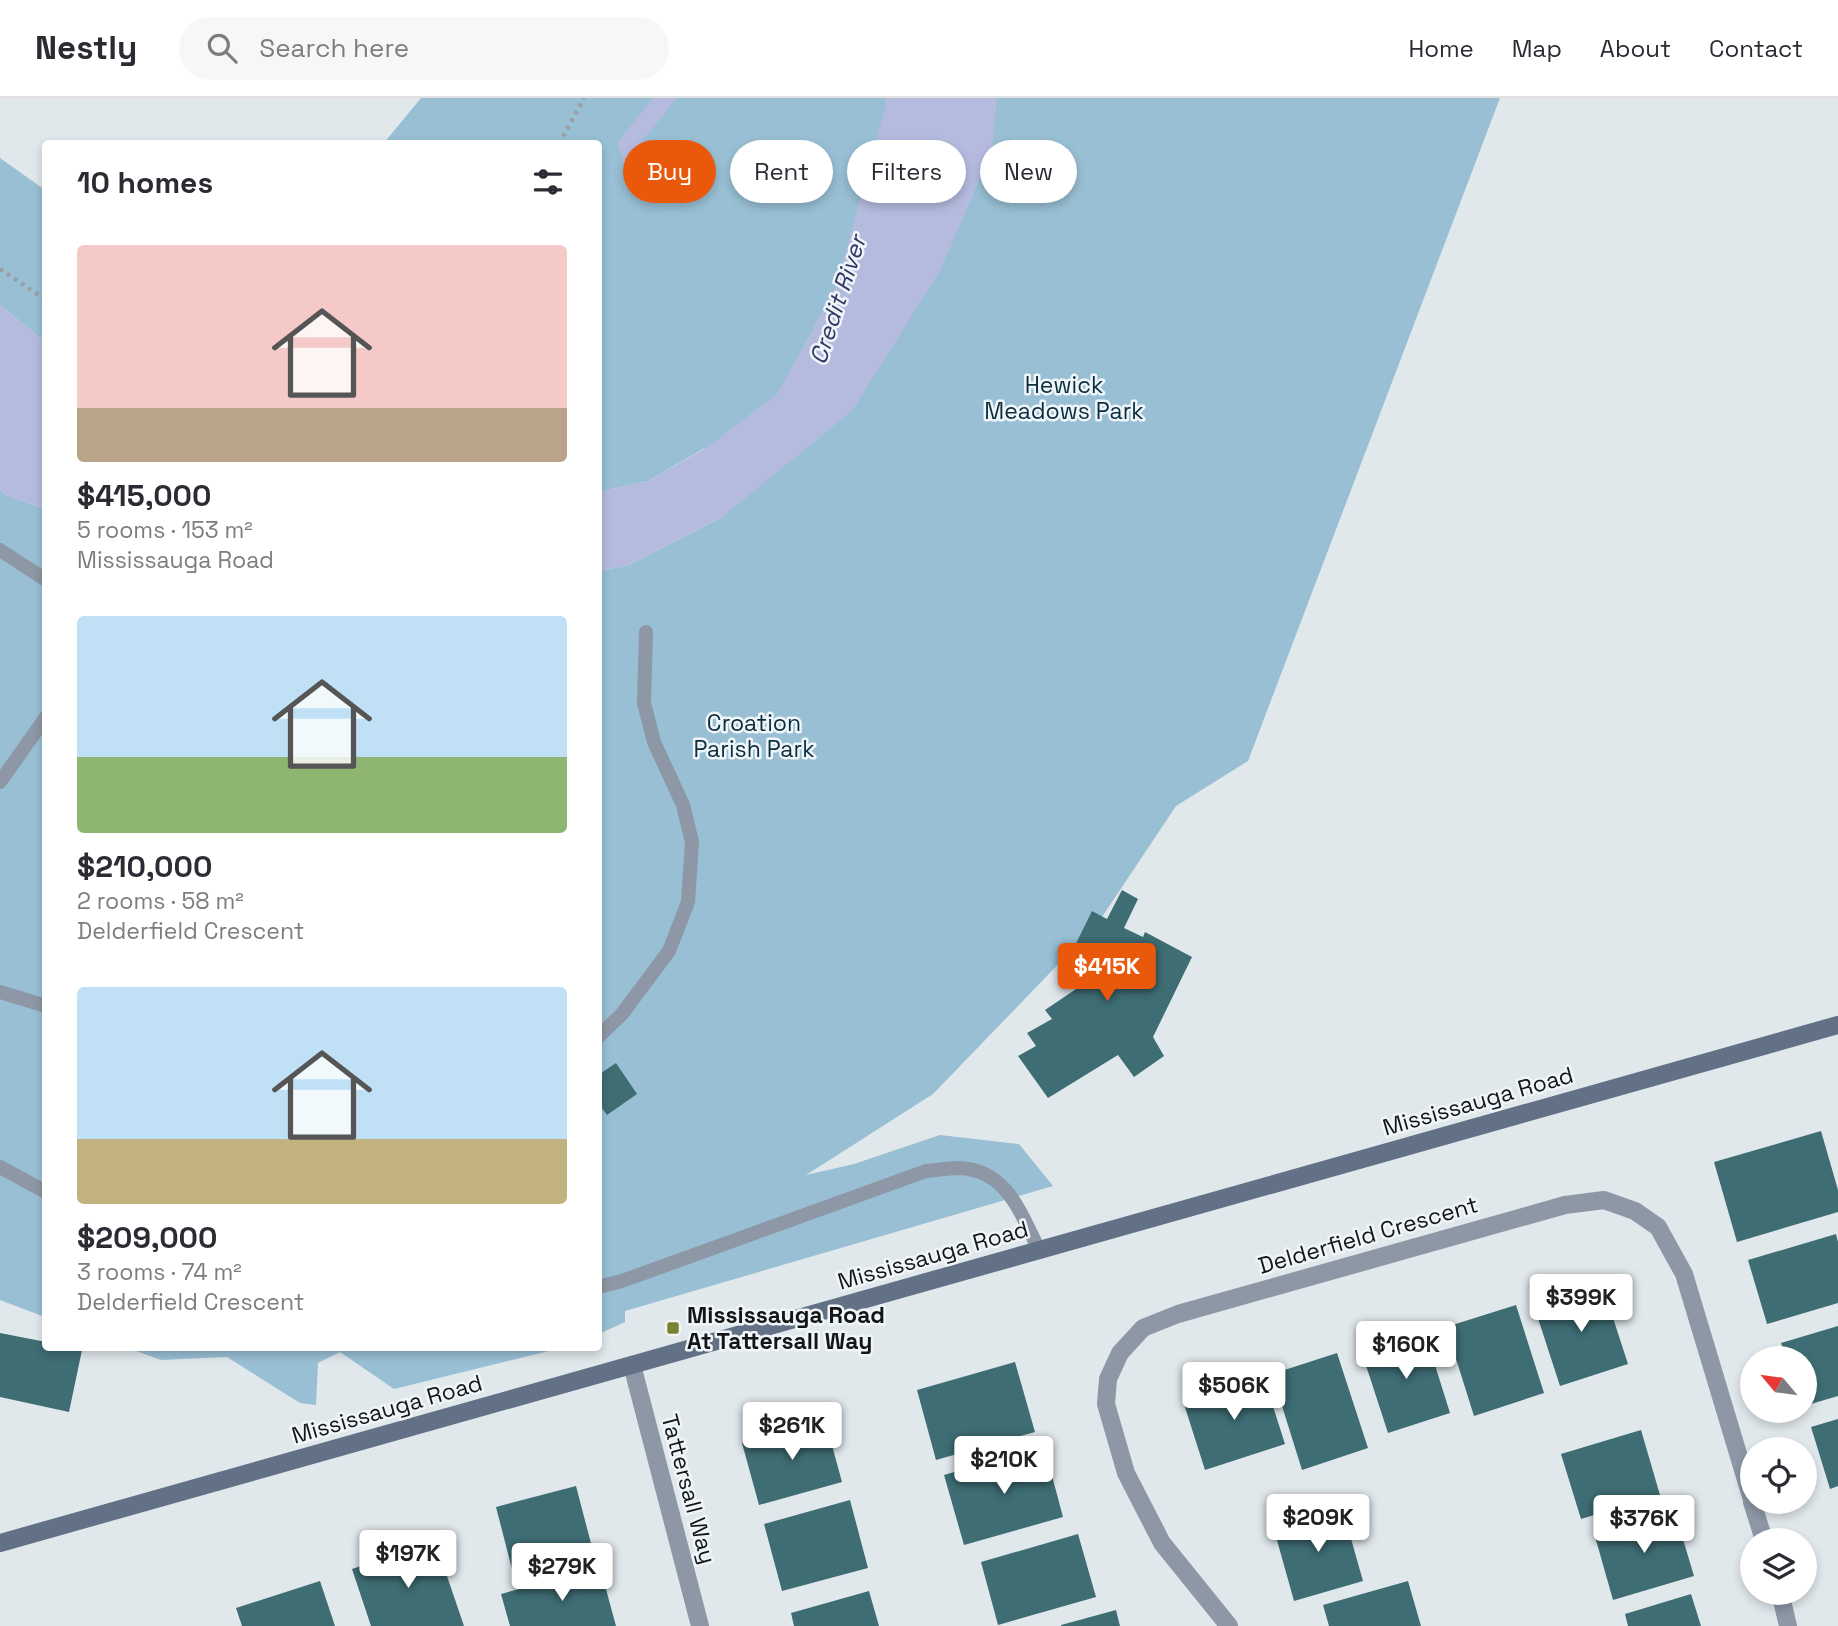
<!DOCTYPE html>
<meta charset="utf-8">
<style>
body{margin:0;font-family:"Space Grotesk",sans-serif;background:#f7f7f7;color:#2b2b33;height:100vh;display:flex;flex-direction:column;font-size:26px;white-space:nowrap}
*{box-sizing:border-box;margin:0}
p{font-size:23px;color:#7c7c81}
.icon{flex:none;width:38px;height:38px;fill:none;stroke:currentColor;stroke-width:2;stroke-linecap:round;stroke-linejoin:round}
.map{position:relative;flex:1;overflow:hidden}
.sheet{position:absolute;left:42px;top:42px;width:560px;height:1211px;display:flex;flex-direction:column;background:#fff;border-radius:7px;box-shadow:0 4px 10px #0003}
.sheet>*{flex:none}
.hud{position:absolute;left:623px;top:42px;width:665px;height:63px;display:flex;gap:14px}
.needle{width:46px;rotate:299deg}
.controls{position:absolute;left:1740px;top:1248px;display:grid;gap:14px}
.controls a{display:grid;place-items:center;width:77px;height:77px;border-radius:50%;background:#fff;box-shadow:0 4px 10px #0003;font-size:35px}
.price{position:absolute;translate:-50% -60px;padding:0 16px;border-radius:7px;background:#fff;color:#222;font-size:23px;line-height:46px;filter:drop-shadow(0 2px 4px #0008)}
.price::after{content:'';position:absolute;left:50%;top:42px;width:21px;height:16px;margin-left:-10px;background:inherit;clip-path:polygon(0 0,100% 0,50% 100%)}
.price.active{background:#ea580c;color:#fff}
ul{padding:0;list-style:none}
li{display:grid;align-content:center;gap:14px;height:371px;padding:0 35px}
li span{display:grid;place-items:center;height:217px;border-radius:7px;color:#555}
li>.icon{margin-inline-start:auto}
span .icon{width:126px;height:126px;fill:#fffc;stroke-width:1}
li b{font-size:30px}
h2{display:flex;justify-content:space-between;align-items:center;height:84px;padding:0 35px;font-size:30px}
.chip{padding:0 24px;border-radius:32px;background:#fff;box-shadow:0 4px 10px #0003;font-size:24px;line-height:63px}
.chip.active{background:#ea580c;color:#fff}
header{display:flex;align-items:center;gap:42px;box-sizing:border-box;height:98px;padding:0 35px;background:#fff;border-bottom:2px solid #e1e1e2}
header strong{font-size:33px}
nav{display:flex;gap:38px;margin-inline-start:auto;font-size:24px}
.search{width:490px;height:63px;background:#f7f7f7;display:flex;align-items:center;gap:18px;box-sizing:border-box;padding:0 24px;border-radius:38px;color:#7c7c81;font-size:26px}
.map>svg:first-child{display:block}
.green{fill:#98bfd4}
.water{fill:#b5bbdf}
.building{fill:#3e6d74}
.lines{fill:none;stroke-linecap:round;stroke-linejoin:round}
.path{stroke:#999fa2;stroke-width:4.5;stroke-dasharray:3.5 5;stroke-linecap:butt}
.service{stroke:#8d97a5;stroke-width:14}
.minor{stroke:#8d97a5;stroke-width:18}
.secondary{stroke:#627185;stroke-width:18}
.poi-dot{fill:#788431;stroke:#eff5f9;stroke-width:2.5}
.labels{text-anchor:middle;stroke-width:5;stroke-linejoin:round;paint-order:stroke}
.park-label{font-size:23px;fill:#0a2e3e;stroke:#eff5f9}
.street-label{font-size:23px;fill:#131516;stroke:#eff5f9}
.poi-label{font-size:23px;font-weight:bold;fill:#131516;stroke:#eff5f9;text-anchor:start}
.water-label{font-size:24px;font-style:italic;fill:#323666;stroke:#eff5f9}
</style>
<header>
<strong>Nestly</strong>
<div class="search"><svg class="icon" aria-label="search" viewBox="0 0 24 24"><circle cx="10" cy="10" r="6"/><path d="M15 15l6 6"/></svg>Search here</div>
<nav><a>Home</a><a>Map</a><a>About</a><a>Contact</a></nav>
</header>
<div class="map">
<svg width="1838" height="1528" viewBox="0 0 1838 1528">
<rect width="100%" height="100%" fill="#e1e8ec"/>
<path class="green" d="M 421,0 L 1500,0 L 1248,663 L 1176,708 L 1098,825 L 933,996 L 806,1077 L 854,1066 L 940,1037 L 1019,1046 L 1053,1088 L 625,1213 L 625,1224 L 599,1236 L 599,473 L 629,467 L 722,419 L 705,350 L 648,383 L 599,394 L 598,46 L 383,46 Z
M 0,60 L 45,92 L 45,244 L 0,207 Z
M 0,391 L 4,396 L 45,411 L 45,1219 L 0,1202 Z
M 128,1250 L 561,1250 L 394,1291 L 340,1254 L 318,1265 L 316,1307 L 300,1305 L 227,1259 L 161,1262 Z"/>
<path class="water" d="M 653,0 L 677,0 L 624,66 L 617,45 Z
M 885,0 L 997,0 L 992,53 L 940,173 L 852,313 L 722,419 L 629,467 L 599,473 L 599,394 L 648,383 L 706,350 L 778,295 L 837,186 L 885,10 Z
M 0,207 L 45,244 L 45,411 L 4,396 L 0,391 Z"/>
<path class="building" d="M 1122,792 L 1138,801 L 1124,830 L 1143,839 L 1145,834 L 1192,859 L 1153,939 L 1164,958 L 1134,979 L 1118,957 L 1048,1000 L 1018,958 L 1036,948 L 1027,935 L 1052,921 L 1045,912 L 1082,887 L 1062,874 L 1092,813 L 1107,821 Z
M 616,965 L 637,996 L 607,1017 L 598,1005 L 598,977 Z
M 1821,1033 L 1838,1092 L 1838,1114 L 1737,1144 L 1714,1064 Z
M 1836,1136 L 1838,1144 L 1838,1205 L 1767,1226 L 1748,1162 Z
M 1601,1183 L 1628,1266 L 1560,1288 L 1533,1205 Z
M 1516,1207 L 1544,1295 L 1474,1318 L 1446,1229 Z
M 1838,1228 L 1838,1298 L 1804,1308 L 1804,1260 L 1786,1260 L 1781,1245 Z
M 1424,1232 L 1450,1315 L 1388,1335 L 1361,1252 Z
M 0,1235 L 46,1244 L 46,1250 L 69,1250 L 82,1252 L 69,1314 L 0,1299 Z
M 1337,1255 L 1368,1350 L 1302,1372 L 1272,1276 Z
M 1015,1264 L 1035,1334 L 936,1362 L 917,1292 Z
M 1263,1277 L 1285,1346 L 1205,1372 L 1183,1303 Z
M 1838,1321 L 1838,1388 L 1830,1391 L 1811,1329 Z
M 825,1322 L 842,1384 L 759,1407 L 742,1345 Z
M 1641,1332 L 1660,1397 L 1581,1421 L 1561,1356 Z
M 1044,1348 L 1063,1419 L 964,1447 L 944,1377 Z
M 576,1388 L 593,1453 L 513,1475 L 496,1409 Z
M 850,1402 L 868,1470 L 782,1493 L 764,1426 Z
M 1342,1409 L 1363,1483 L 1294,1503 L 1273,1428 Z
M 1674,1411 L 1694,1478 L 1613,1502 L 1594,1435 Z
M 1078,1436 L 1096,1499 L 998,1527 L 981,1464 Z
M 435,1443 L 464,1528 L 371,1528 L 352,1471 Z
M 600,1469 L 616,1528 L 510,1528 L 501,1496 Z
M 320,1483 L 335,1528 L 242,1528 L 236,1510 Z
M 1408,1483 L 1421,1528 L 1329,1528 L 1323,1507 Z
M 869,1493 L 879,1528 L 794,1528 L 791,1515 Z
M 1691,1496 L 1701,1528 L 1628,1528 L 1625,1516 Z
M 1116,1512 L 1120,1528 L 1061,1528 L 1061,1527 Z"/>
<g class="lines">
<path class="path" d="M 559,46 L 584,0
M 0,171 L 46,202"/>
<path class="service" d="M 0,452 L 46,482
M 0,684 L 46,619
M 0,894 L 46,908
M 598,939 L 622,916 L 669,853 L 688,804 L 692,744 L 683,707 L 654,644 L 644,605 L 646,534
M 0,1069 L 46,1094
M 598,1189 L 622,1183 L 926,1073 C 937,1072 949,1070 960,1070 C 1007,1072 1021,1116 1039,1152"/>
<path class="minor" d="M 632,1267 L 700,1528
M 1752,1404 L 1764,1442
M 1780,1494 L 1788,1528
M 1229,1528 L 1162,1445 L 1126,1375 L 1106,1306 L 1108,1281 L 1120,1255 L 1143,1230 L 1178,1216 L 1565,1107 L 1604,1102 L 1635,1113 L 1658,1129 L 1684,1176 L 1752,1402"/>
<path class="secondary" d="M 0,1445 L 1838,927"/>
</g>
<rect class="poi-dot" x="666" y="1223" width="14" height="14" rx="3.5"/>
<g class="labels">
<g class="park-label">
<text x="1064" y="295">Hewick<tspan x="1064" dy="26">Meadows Park</tspan></text>
<text x="754" y="633">Croation<tspan x="754" dy="26">Parish Park</tspan></text>
</g>
<g class="street-label">
<text transform="translate(1478 1003) rotate(-16)" y="8">Mississauga Road</text>
<text transform="translate(1368 1137) rotate(-16)" y="8">Delderfield Crescent</text>
<text transform="translate(933 1157) rotate(-16)" y="8">Mississauga Road</text>
<text transform="translate(387 1311) rotate(-16)" y="8">Mississauga Road</text>
<text transform="translate(689 1391) rotate(75)" y="8">Tattersall Way</text>
</g>
<g class="poi-label">
<text x="687" y="1225">Mississauga Road<tspan x="687" dy="26">At Tattersall Way</tspan></text>
</g>
<g class="water-label">
<text transform="translate(838 202) rotate(-72)" y="8">Credit River</text>
</g>
</g>
</svg>
<div class="controls">
<a><svg class="needle" viewBox="-14 -14 28 28"><path d="M0-13l5 13h-10z" fill="#e53935"/><path d="M0 13l5-13h-10z" fill="#7c7c81"/></svg></a>
<a><svg class="icon" aria-label="locate" viewBox="0 0 24 24"><circle cx="12" cy="12" r="6"/><path d="M12 2v4M12 18v4M2 12h4M18 12h4"/></svg></a>
<a><svg class="icon" aria-label="layers" viewBox="0 0 24 24"><path d="M12 4l9 5-9 5-9-5zM3 14l9 5 9-5"/></svg></a>
</div>
<b class="price active" style="left:1107px;top:905px">$415K</b>
<b class="price" style="left:1581px;top:1236px">$399K</b>
<b class="price" style="left:1406px;top:1283px">$160K</b>
<b class="price" style="left:1234px;top:1324px">$506K</b>
<b class="price" style="left:792px;top:1364px">$261K</b>
<b class="price" style="left:1004px;top:1398px">$210K</b>
<b class="price" style="left:1318px;top:1456px">$209K</b>
<b class="price" style="left:1644px;top:1457px">$376K</b>
<b class="price" style="left:408px;top:1492px">$197K</b>
<b class="price" style="left:562px;top:1505px">$279K</b>
<div class="hud">
<a class="chip active">Buy</a>
<a class="chip">Rent</a>
<a class="chip">Filters</a>
<a class="chip">New</a>
</div>
<section class="sheet">
<h2>10 homes<svg class="icon" aria-label="filters" viewBox="0 0 24 24"><path d="M4 7h16M4 17h16"/><circle cx="9" cy="7" r="2"/><circle cx="15" cy="17" r="2"/></svg></h2>
<ul>
<li><span style="background:linear-gradient(#f6c9c9 75%,#b9a48a 0)"><svg class="icon" aria-label="home" viewBox="0 0 24 24"><path d="M3 11l9-7 9 7M6 9v11h12V9"/></svg></span><div><b>$415,000</b><p>5 rooms · 153 m²</p><p>Mississauga Road</p></div></li>
<li><span style="background:linear-gradient(#bfe0f5 65%,#8fb573 0)"><svg class="icon" aria-label="home" viewBox="0 0 24 24"><path d="M3 11l9-7 9 7M6 9v11h12V9"/></svg></span><div><b>$210,000</b><p>2 rooms · 58 m²</p><p>Delderfield Crescent</p></div></li>
<li><span style="background:linear-gradient(#bfe0f5 70%,#c2b280 0)"><svg class="icon" aria-label="home" viewBox="0 0 24 24"><path d="M3 11l9-7 9 7M6 9v11h12V9"/></svg></span><div><b>$209,000</b><p>3 rooms · 74 m²</p><p>Delderfield Crescent</p></div></li>
</ul>
</section>
</div>
